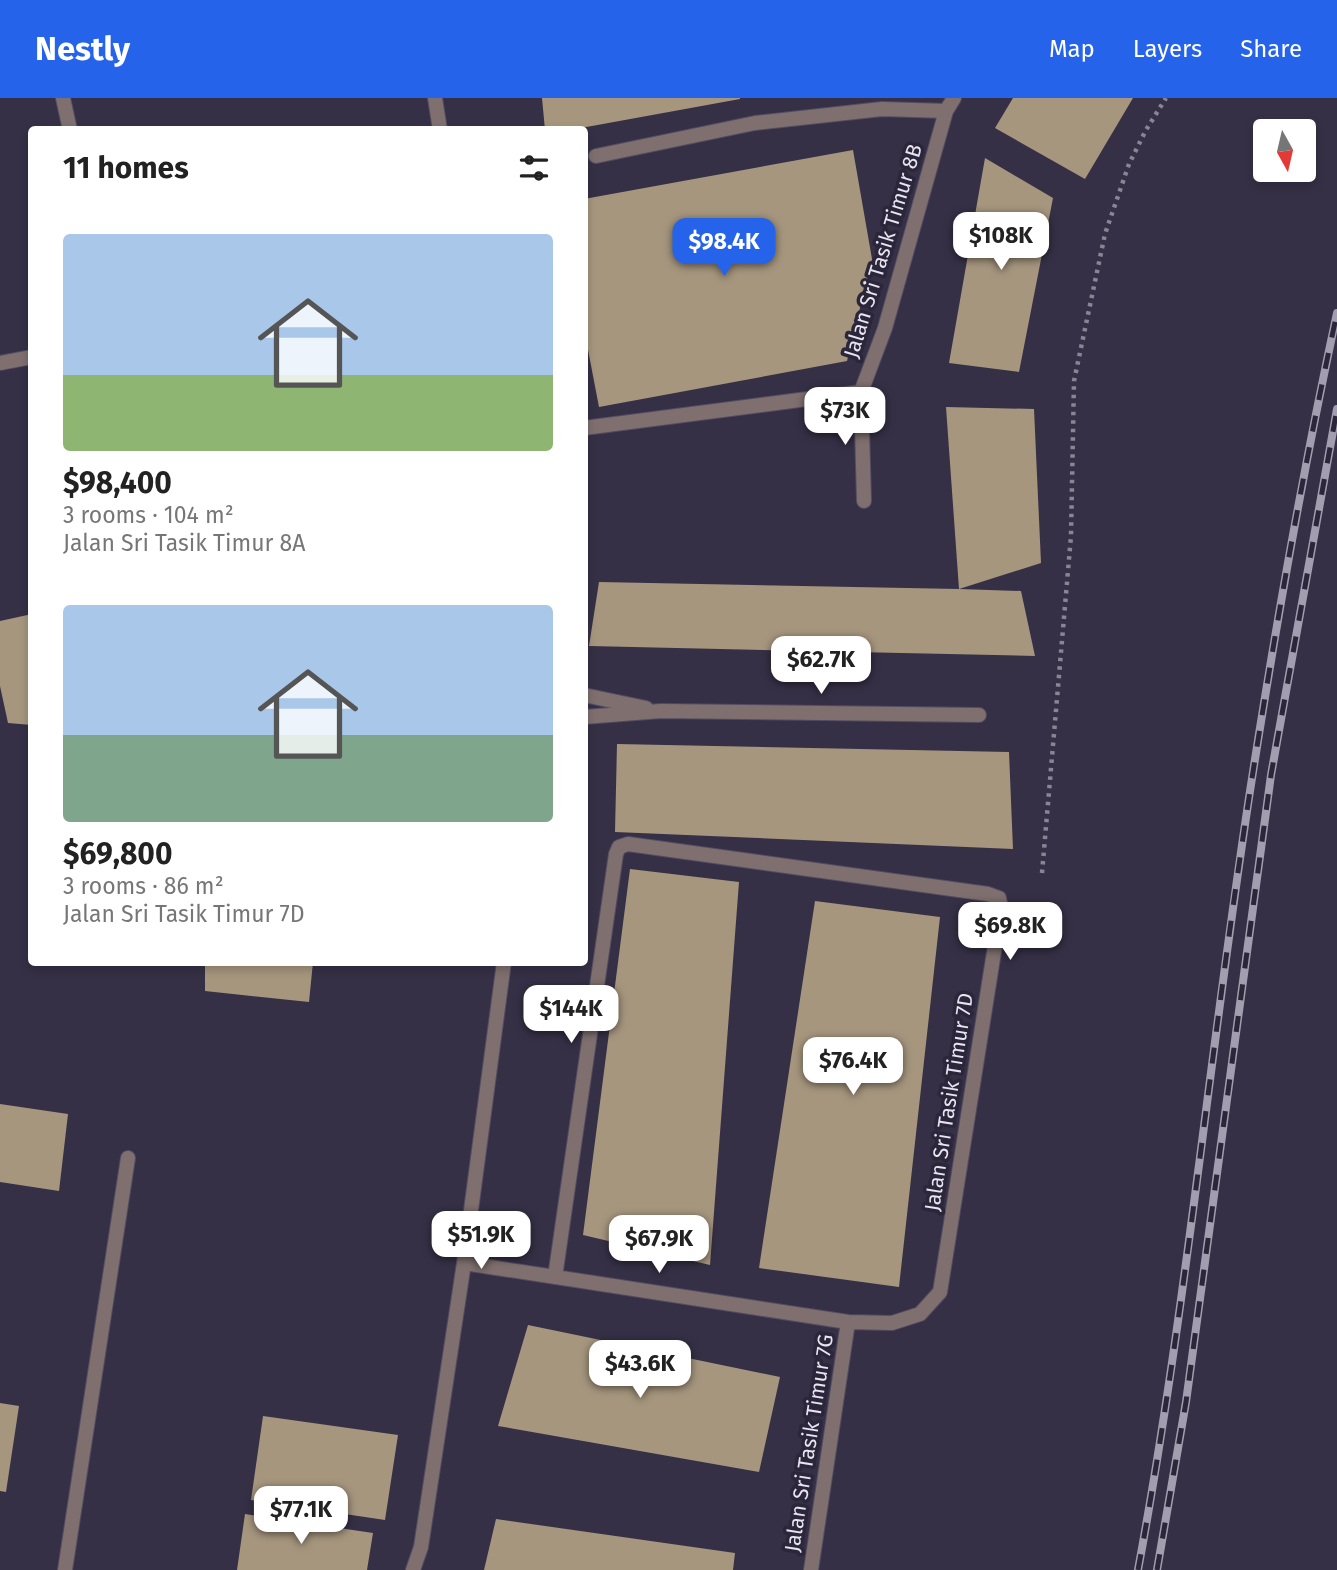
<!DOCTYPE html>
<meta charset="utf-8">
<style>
body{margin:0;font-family:"Fira Sans",sans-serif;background:#f6f6f6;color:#222;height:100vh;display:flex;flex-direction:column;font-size:26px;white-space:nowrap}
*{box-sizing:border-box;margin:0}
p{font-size:23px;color:#767676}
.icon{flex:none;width:38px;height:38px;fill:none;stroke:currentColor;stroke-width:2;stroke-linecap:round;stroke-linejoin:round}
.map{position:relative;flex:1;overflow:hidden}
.drawer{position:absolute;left:28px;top:28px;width:560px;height:840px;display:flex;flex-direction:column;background:#fff;border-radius:7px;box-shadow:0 4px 10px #0003}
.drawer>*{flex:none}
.needle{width:46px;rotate:172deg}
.fabs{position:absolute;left:1253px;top:21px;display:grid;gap:14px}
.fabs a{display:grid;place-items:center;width:63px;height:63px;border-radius:7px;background:#fff;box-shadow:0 4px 10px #0003;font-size:35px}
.price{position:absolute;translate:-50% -60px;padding:0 16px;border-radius:14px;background:#fff;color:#222;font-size:23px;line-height:46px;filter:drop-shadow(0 2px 4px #0008)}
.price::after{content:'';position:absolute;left:50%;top:42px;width:21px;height:16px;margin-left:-10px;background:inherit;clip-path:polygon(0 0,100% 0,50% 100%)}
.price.on{background:#2563eb;color:#fff}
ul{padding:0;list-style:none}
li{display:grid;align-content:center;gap:14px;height:371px;padding:0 35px}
li span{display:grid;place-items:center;height:217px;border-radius:7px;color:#555}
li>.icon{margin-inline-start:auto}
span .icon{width:126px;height:126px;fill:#fffc;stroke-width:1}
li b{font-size:30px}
h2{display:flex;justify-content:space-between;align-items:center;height:84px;padding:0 35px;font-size:30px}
header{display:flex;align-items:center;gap:42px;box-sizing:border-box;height:98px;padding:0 35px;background:#2563eb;color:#fff}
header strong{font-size:33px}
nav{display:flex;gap:38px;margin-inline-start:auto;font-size:24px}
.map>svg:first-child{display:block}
.building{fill:#a6967e}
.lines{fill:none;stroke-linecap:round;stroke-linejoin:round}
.minor-casing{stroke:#524d62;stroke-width:16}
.path{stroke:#898496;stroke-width:4.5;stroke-dasharray:3.5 5;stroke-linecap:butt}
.minor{stroke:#7f706f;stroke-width:14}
.rail-casing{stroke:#a29eaf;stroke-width:8}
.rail{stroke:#2c263b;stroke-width:5;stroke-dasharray:16;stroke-linecap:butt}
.labels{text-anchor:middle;stroke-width:7;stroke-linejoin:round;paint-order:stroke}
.street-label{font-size:21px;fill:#e8e5f3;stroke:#2c263b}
</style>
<header>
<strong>Nestly</strong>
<nav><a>Map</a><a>Layers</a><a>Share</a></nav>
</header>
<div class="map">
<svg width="1337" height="1472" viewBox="0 0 1337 1472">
<rect width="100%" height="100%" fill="#363046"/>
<path class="building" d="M 542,0 L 740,0 L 740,1 L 570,32 L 545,32 Z
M 1013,0 L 1133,0 L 1085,81 L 995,30 Z
M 853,52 L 872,161 L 847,263 L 599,309 L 584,231 L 584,101 Z
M 985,60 L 1053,100 L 1019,274 L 949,265 Z
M 946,309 L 1034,311 L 1041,465 L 959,491 L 1021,493 L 1035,558 L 589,548 L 599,484 L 959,491 Z
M 32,516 L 32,627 L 8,625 L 0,588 L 0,523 Z
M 617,646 L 1009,654 L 1013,751 L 615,734 Z
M 630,771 L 739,784 L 710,1167 L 583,1137 Z
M 815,803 L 940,819 L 899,1189 L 759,1170 Z
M 205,864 L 313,864 L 309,904 L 205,893 Z
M 0,1006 L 68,1016 L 59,1093 L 0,1084 Z
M 528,1227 L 780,1279 L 759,1374 L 498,1328 Z
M 0,1305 L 19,1308 L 6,1394 L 0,1393 Z
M 263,1318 L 398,1337 L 385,1422 L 251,1402 Z
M 245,1416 L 373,1435 L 367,1472 L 237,1472 Z
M 496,1421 L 735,1455 L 733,1472 L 484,1472 Z"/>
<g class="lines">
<defs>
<path id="minor" d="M 63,0 L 70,32
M 435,0 L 440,32
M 596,58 L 755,25 L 882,11 L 946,13
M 0,265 L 32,259
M 584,330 L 861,294
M 864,403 L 861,294 L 885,230 L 946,13 L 954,0
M 584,597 L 646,610
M 584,619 L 661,613 L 979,617
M 464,1165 L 848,1224 L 892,1225 L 920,1216 L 940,1194 L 1001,810 L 999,800 L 988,796 L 628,746 L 619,749 L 616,756 L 555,1179
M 65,1472 L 128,1060
M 413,1472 L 421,1449 L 464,1165 L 504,864
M 811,1472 L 848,1224"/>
</defs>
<use href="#minor" class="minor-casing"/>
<path class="path" d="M 1042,775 L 1071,438 L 1074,283 L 1105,136 L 1129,66 L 1146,32 L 1166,0"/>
<use href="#minor" class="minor"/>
<defs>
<path id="rail" d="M 1138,1472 C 1187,1208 1211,940 1253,674 C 1277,521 1304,367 1337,215
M 1157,1472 L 1186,1304 L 1271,677 L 1337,311"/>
</defs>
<use href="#rail" class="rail-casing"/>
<use href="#rail" class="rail"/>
</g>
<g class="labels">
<g class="street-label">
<text transform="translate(883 153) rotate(-73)" y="7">Jalan Sri Tasik Timur 8B</text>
<text transform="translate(949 1004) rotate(-81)" y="7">Jalan Sri Tasik Timur 7D</text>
<text transform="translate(809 1345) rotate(-81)" y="7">Jalan Sri Tasik Timur 7G</text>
</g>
</g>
</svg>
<div class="fabs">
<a><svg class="needle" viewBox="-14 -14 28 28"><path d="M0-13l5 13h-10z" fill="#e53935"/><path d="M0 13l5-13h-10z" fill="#767676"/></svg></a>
</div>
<b class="price" style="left:1001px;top:174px">$108K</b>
<b class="price on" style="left:724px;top:180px">$98.4K</b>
<b class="price" style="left:845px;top:349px">$73K</b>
<b class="price" style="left:821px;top:598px">$62.7K</b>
<b class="price" style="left:1010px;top:864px">$69.8K</b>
<b class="price" style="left:571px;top:947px">$144K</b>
<b class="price" style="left:853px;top:999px">$76.4K</b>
<b class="price" style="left:481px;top:1173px">$51.9K</b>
<b class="price" style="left:659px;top:1177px">$67.9K</b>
<b class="price" style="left:640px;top:1302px">$43.6K</b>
<b class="price" style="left:301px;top:1448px">$77.1K</b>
<section class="drawer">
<h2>11 homes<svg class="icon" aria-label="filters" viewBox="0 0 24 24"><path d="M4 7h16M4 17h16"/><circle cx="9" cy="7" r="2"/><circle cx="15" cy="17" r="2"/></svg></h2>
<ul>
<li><span style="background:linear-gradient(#a9c7e8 65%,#8fb573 0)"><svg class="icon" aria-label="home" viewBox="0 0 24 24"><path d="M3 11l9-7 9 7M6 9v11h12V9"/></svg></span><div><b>$98,400</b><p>3 rooms · 104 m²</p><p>Jalan Sri Tasik Timur 8A</p></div></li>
<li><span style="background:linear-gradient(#a9c7e8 60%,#7fa58c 0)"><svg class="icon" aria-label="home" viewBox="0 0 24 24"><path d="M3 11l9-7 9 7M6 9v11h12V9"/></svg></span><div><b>$69,800</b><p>3 rooms · 86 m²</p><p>Jalan Sri Tasik Timur 7D</p></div></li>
</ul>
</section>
</div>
